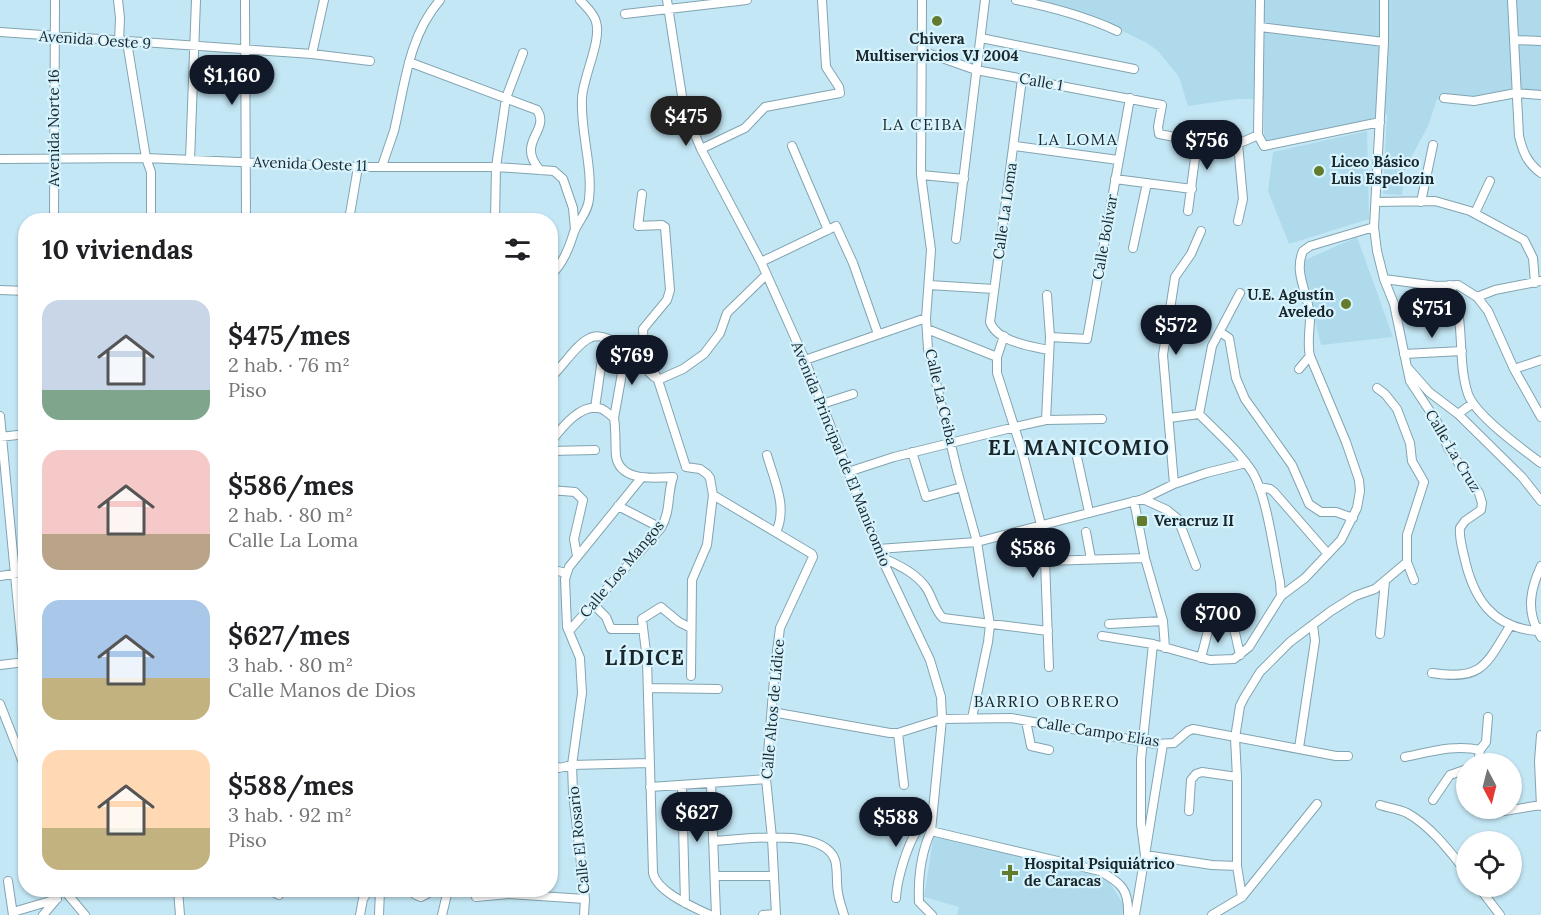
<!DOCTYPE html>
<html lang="es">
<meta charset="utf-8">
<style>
body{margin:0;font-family:Lora,serif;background:#f2f2f2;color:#202124;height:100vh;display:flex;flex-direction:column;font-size:22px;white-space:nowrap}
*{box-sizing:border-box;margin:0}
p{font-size:20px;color:#757577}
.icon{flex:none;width:33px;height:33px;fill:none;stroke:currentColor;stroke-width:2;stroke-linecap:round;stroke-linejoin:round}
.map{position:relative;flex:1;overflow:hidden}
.details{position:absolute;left:18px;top:213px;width:540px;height:684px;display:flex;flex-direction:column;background:#fff;border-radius:24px;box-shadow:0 2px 4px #0004}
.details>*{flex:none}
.needle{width:39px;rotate:173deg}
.buttons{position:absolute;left:1456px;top:753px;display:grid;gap:12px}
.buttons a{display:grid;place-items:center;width:66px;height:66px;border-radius:50%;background:#fff;box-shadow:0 2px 4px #0004;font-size:30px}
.price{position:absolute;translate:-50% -51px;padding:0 14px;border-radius:21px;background:#111827;color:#fff;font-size:20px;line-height:39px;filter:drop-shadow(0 2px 3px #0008)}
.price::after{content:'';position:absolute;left:50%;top:36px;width:18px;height:14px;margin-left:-9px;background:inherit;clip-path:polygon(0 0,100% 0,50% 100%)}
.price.selected{background:#222;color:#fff}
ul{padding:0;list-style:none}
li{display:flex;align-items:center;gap:18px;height:150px;padding:0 24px}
li span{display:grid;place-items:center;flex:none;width:168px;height:120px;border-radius:18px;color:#555}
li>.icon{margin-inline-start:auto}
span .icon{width:72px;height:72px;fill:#fffc;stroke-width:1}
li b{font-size:26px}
h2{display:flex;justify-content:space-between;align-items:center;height:72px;padding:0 24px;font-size:26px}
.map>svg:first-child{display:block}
.built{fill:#afdaec}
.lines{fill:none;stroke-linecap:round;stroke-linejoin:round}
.minor-casing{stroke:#82a4b1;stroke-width:10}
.minor{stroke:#fff;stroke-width:8}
.poi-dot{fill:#637b2d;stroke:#d7f3fe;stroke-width:2}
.labels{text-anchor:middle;stroke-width:4.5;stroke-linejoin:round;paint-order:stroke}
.poi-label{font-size:15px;font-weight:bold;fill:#19272c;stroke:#d7f3fe;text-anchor:start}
.street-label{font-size:15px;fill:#19272c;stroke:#d7f3fe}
.neighbourhood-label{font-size:16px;letter-spacing:1.5px;fill:#19272c;stroke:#d7f3fe}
.district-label{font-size:21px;font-weight:bold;letter-spacing:1.5px;fill:#19272c;stroke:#d7f3fe}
</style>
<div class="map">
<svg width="1541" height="915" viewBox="0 0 1541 915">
<rect width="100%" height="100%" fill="#c4e7f5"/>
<path class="built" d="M 1026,0 L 1541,0 L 1541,93 L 1520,92 L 1480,103 L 1455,103 L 1437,99 L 1428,126 L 1405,169 L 1402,195 L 1383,194 L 1387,114 L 1306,138 L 1267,145 L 1264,133 L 1264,99 L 1237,99 L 1188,106 L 1179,77 L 1158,51 L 1147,43 L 1094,17 Z
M 1367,131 L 1369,219 L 1289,244 L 1268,191 L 1273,152 Z
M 1357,237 L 1393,337 L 1321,345 L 1303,271 L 1305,260 Z
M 934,834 L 1075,866 L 1108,880 L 1124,905 L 1122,915 L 957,915 L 959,907 L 924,897 Z"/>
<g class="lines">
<defs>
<path id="minor" d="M 118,0 L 120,18 L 119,42
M 245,0 L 246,220
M 667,0 L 682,96 L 691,125 L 701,149 L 761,262 L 805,360 L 881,557 L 930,660 L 941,697 L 942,719 L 931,831 C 921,853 918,878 919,902 L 932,915
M 922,0 L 921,175 L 931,250 L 926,318 L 928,349 L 957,470 L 977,542 L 990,625 L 988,642 L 972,718
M 1016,0 C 1051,7 1085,16 1117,31
M 1260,0 L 1258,135 L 1264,146 L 1380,122
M 1384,0 L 1384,42 L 1374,227 L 1377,251 L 1384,279 L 1394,304 L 1407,367 L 1429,392 L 1458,414 L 1522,477 L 1541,501
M 1512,0 L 1519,136 C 1523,152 1527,163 1541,173
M 625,14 L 747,0
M 1260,27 L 1384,42
M 0,32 L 312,54 L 370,61
M 981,38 L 1134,69
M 1515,40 L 1541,41
M 127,42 L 146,158 L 151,172 L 151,220
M 922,51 L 976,70 L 1162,105 L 1158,127 L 1159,134 L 1196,141 L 1197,143 L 1188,211
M 312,54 L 324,0
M 409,62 L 537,110 C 551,131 515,142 540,170
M 1022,79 L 990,322 C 997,342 1031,346 1048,350
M 1444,98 L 1474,101 L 1516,93 L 1541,95
M 792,146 L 828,230
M 1015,146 L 1118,160
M 701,149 L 745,128 L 765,107 L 840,93 L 839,87 L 826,67 L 822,0
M 0,159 L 146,158 L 358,167 L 496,167 L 540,170 L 554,171 L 563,179 L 573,208 L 575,230
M 190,160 L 196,0
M 382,166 C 386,154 390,143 394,131 C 405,85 408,37 440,0
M 921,175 L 964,179
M 1115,179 L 1192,189
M 642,194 L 638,226 L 662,225 L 665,227 L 670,290 L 667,300 L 643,329 L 644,352 L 658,380 L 686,467
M 1376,202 L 1435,201 L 1470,211 L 1524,240 L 1533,258 L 1535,283
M 1421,202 L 1433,145
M 1475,213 L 1490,181
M 54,220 L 55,0
M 349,220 L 358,167
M 495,220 L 496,167 L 506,98 L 523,53
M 1238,221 L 1243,199 L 1238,144 L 1258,135
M 956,239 L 985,0
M 1133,248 L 1147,183
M 761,262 L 836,226 L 853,263 L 878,334
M 550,276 C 563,264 569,248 574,232 C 579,220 588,212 589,199 C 593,167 580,130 582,98 C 583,77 602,40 596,22 C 594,13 585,6 580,0
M 1384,279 L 1437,286 L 1458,285 L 1477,297 L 1488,311 L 1514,369 L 1541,417
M 929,285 L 994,289
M 1449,285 C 1467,319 1456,358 1468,394 C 1475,415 1522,449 1541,463
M 0,290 L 26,291
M 1477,297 L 1495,290 L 1541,281
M 927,329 L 997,357
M 1220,332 L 1229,338 L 1236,378 L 1245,399 L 1292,465 L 1309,504 L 1321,512 L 1336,512 L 1353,518
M 1004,336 L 997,357 L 997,373 L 1022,451 L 1041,525 L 1045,561 L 1049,667
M 1050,337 L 1087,339 L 1130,98
M 1404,354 L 1462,351
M 805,360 L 926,318
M 1407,367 L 1410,381 L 1437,422 L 1448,448 L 1479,493 L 1482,503 L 1481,510 L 1465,521 L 1460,528 C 1459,537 1462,547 1464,556 C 1473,598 1492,628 1538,631 L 1541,637
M 1299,369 L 1310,356
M 1514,369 L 1541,360
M 550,378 C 562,368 576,344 590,338 C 609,328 641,364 654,377
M 658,380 L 683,369 L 704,354 L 720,333 L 727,313 L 766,275
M 1377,388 L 1385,394 L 1397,409 L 1410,443 L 1412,461 L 1424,482 L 1407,535 L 1407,562 L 1414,580
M 822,404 L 853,394
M 595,408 L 602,359
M 1199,414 L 1212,346 L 1240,293
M 1458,414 L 1473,403
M 0,416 L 26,691
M 614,418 L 626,351
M 1169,418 L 1199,414 C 1217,432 1239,451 1253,473 C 1267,497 1274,553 1280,582 L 1281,596
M 1046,420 L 1050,337 L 1047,295
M 0,437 L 26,434
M 550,443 C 560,430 581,401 602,409 C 606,411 610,415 614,418 C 616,430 615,443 616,456 C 620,482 654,478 673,477
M 550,451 L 595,450
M 912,452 L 926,497 L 962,487
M 767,455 C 774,480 788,507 776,532
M 1077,457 L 1089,512
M 686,467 L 700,469 L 707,474 L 710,478 L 713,495 L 707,545 L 692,580 L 691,676
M 848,472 L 894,457 L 1015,427 L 1046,420 L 1102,419
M 1174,484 L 1163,355 L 1175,277 L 1191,254 L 1201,231
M 1259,487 L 1270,489 L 1274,492 L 1328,554
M 550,490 L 575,492 L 583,500 L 574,539 L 577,556
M 713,495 L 812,554 L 813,557 L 780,628 L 775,667 L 766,779 L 772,838 L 776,915
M 1143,499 L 1167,510 L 1178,519 L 1196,566
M 1134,501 L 1145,558 L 1163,621 L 1165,648
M 618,506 L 661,528
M 1086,532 L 1091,559
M 878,549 L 977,542 L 1143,499 L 1174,484 L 1206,473 L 1246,463
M 881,557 C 898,565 917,573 927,589 C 933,599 935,611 943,618 L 1048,631
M 1045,561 L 1145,558
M 550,569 L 566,573
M 0,576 L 26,572
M 593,604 L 606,617 L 611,629 L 643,629
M 1231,615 L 1240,655
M 1109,624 L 1163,621
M 691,628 L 679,622 L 661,607 L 642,619 L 647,660 L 653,873 C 657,892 693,907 710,915
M 1540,628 L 1538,631 C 1526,609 1531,588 1541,566
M 569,631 L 661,528 C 671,511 667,494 673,477
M 1380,634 L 1385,581
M 1102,636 L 1153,644 L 1210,660 L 1234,659 L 1249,647 L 1281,596 L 1305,578 L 1341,540 L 1357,508 L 1360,491 L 1359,480 L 1346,442 L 1310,356 C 1307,343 1310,330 1310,317 C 1309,295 1293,273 1303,251 L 1310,246 L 1374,227
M 1201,658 L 1210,623
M 0,665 L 25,662
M 1432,673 C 1482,681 1486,665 1510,626
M 648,688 L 718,689
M 0,704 L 26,770
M 772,712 L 890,733 L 898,733 L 942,719 L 1011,718 L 1156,744 L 1174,743 L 1188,731 L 1193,729 L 1336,756 L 1348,756
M 1026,721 L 1031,746 L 1049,750
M 898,733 L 904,785
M 1541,735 L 1539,761 L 1541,806
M 1163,744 L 1145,855 L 1212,865 L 1237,866
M 1299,748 L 1315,641 L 1313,625
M 1405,757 C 1430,752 1455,744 1480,750
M 550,763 L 559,768 L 572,765 L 649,763
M 1478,764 L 1480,750 L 1486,742 L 1488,717
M 711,783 L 716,915
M 682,785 L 685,903
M 650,787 L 766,779
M 1433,800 L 1450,775 L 1467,769
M 1380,805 C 1389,808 1399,809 1407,813 C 1431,826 1451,853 1467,873
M 1491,808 L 1498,812 L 1541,805
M 1189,811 L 1191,780 L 1196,774 L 1202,772 L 1237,777
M 931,831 L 1100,871 C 1121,883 1129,889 1128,915
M 713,841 C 740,840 823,826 835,860 C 838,870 836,882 838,893 C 839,900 842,908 844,915
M 715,876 L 774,876
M 8,881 L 13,915
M 1478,886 L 1500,915
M 64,890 L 85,915
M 178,890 L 180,915
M 269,890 L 279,895
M 409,890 L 416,895 L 421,897 L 434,890
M 476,897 L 509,894 L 585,899
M 1242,897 L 1237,866 L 1237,777 L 1235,738 L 1240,706 L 1244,698 L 1260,672 L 1290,642 L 1331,611 L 1355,596 L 1375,589 L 1407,562
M 896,898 C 897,879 907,845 918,829 C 922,824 927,820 932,815
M 13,912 L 57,899
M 43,915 L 55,901
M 360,915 L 363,899 L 369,890
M 379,915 L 380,890
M 442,915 L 448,890
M 584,915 L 585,899 L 573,793 L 572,765 L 582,693 L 580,658 L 567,627 L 565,579 L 569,567 L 642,477
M 763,915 L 776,914
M 1135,915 L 1145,855 L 1141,824 L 1141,759 L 1153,644
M 1212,915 L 1242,897 L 1317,804"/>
</defs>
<use href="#minor" class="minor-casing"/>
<use href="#minor" class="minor"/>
</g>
<g class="poi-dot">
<circle cx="937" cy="21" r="6"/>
<circle cx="1319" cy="171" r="6"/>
<circle cx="1346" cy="304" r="6"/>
<rect x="1136" y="515" width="12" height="12" rx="3"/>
<path d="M1007 864h6v6h6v6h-6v6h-6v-6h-6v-6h6z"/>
</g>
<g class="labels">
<g class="poi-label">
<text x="937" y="44" text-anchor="middle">Chivera<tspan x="937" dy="17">Multiservicios VJ 2004</tspan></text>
<text x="1331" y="167">Liceo Básico<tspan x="1331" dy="17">Luis Espelozin</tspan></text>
<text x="1334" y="300" text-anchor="end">U.E. Agustín<tspan x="1334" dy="17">Aveledo</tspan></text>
<text x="1154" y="526">Veracruz II</text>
<text x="1024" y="869">Hospital Psiquiátrico<tspan x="1024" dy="17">de Caracas</tspan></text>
</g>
<g class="street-label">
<text transform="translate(95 40) rotate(4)" y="5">Avenida Oeste 9</text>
<text transform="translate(1041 82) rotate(10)" y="5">Calle 1</text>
<text transform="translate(54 128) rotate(-90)" y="5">Avenida Norte 16</text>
<text transform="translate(310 164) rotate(2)" y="5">Avenida Oeste 11</text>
<text transform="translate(1005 211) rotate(-82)" y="5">Calle La Loma</text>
<text transform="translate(1105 237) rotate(-80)" y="5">Calle Bolívar</text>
<text transform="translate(941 397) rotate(77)" y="5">Calle La Ceiba</text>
<text transform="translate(1453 451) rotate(59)" y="5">Calle La Cruz</text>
<text transform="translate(841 454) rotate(68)" y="5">Avenida Principal de El Manicomio</text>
<text transform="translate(622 569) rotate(-50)" y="5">Calle Los Mangos</text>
<text transform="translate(773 709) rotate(-85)" y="5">Calle Altos de Lídice</text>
<text transform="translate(1098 732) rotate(9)" y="5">Calle Campo Elías</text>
<text transform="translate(579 840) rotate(-96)" y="5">Calle El Rosario</text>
</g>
<g class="neighbourhood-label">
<text x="923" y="130">LA CEIBA</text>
<text x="1078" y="145">LA LOMA</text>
<text x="1047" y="707">BARRIO OBRERO</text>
</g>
<g class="district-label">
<text x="1079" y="455">EL MANICOMIO</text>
<text x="645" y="665">LÍDICE</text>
</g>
</g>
</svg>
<div class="buttons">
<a><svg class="needle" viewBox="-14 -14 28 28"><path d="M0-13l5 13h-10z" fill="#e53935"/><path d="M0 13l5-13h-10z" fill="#757577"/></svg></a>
<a><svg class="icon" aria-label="locate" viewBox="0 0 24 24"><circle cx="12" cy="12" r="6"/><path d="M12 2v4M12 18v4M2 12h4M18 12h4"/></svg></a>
</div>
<b class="price" style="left:232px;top:106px">$1,160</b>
<b class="price selected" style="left:686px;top:147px">$475</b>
<b class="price" style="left:1207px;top:171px">$756</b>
<b class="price" style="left:1432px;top:339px">$751</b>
<b class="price" style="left:1176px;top:356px">$572</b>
<b class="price" style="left:632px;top:386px">$769</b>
<b class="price" style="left:1033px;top:579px">$586</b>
<b class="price" style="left:1218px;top:644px">$700</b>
<b class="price" style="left:697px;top:843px">$627</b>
<b class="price" style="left:896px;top:848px">$588</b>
<section class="details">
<h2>10 viviendas<svg class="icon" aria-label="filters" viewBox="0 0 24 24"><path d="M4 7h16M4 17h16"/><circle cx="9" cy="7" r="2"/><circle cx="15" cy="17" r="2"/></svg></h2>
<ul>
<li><span style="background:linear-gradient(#c9d6e8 75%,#7fa58c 0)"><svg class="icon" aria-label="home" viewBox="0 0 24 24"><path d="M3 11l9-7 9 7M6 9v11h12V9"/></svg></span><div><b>$475/mes</b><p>2 hab. · 76 m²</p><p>Piso</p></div></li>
<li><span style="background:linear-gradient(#f6c9c9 70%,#b9a48a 0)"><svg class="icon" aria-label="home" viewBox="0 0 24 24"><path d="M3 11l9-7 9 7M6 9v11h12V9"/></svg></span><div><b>$586/mes</b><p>2 hab. · 80 m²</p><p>Calle La Loma</p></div></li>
<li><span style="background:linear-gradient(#a9c7e8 65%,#c2b280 0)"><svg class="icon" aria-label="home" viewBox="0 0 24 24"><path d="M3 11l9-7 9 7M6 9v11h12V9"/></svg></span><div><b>$627/mes</b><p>3 hab. · 80 m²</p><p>Calle Manos de Dios</p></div></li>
<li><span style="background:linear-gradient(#ffd9b3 65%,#c2b280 0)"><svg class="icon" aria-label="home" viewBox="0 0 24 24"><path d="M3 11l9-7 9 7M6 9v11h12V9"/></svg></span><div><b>$588/mes</b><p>3 hab. · 92 m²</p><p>Piso</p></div></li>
</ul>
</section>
</div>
